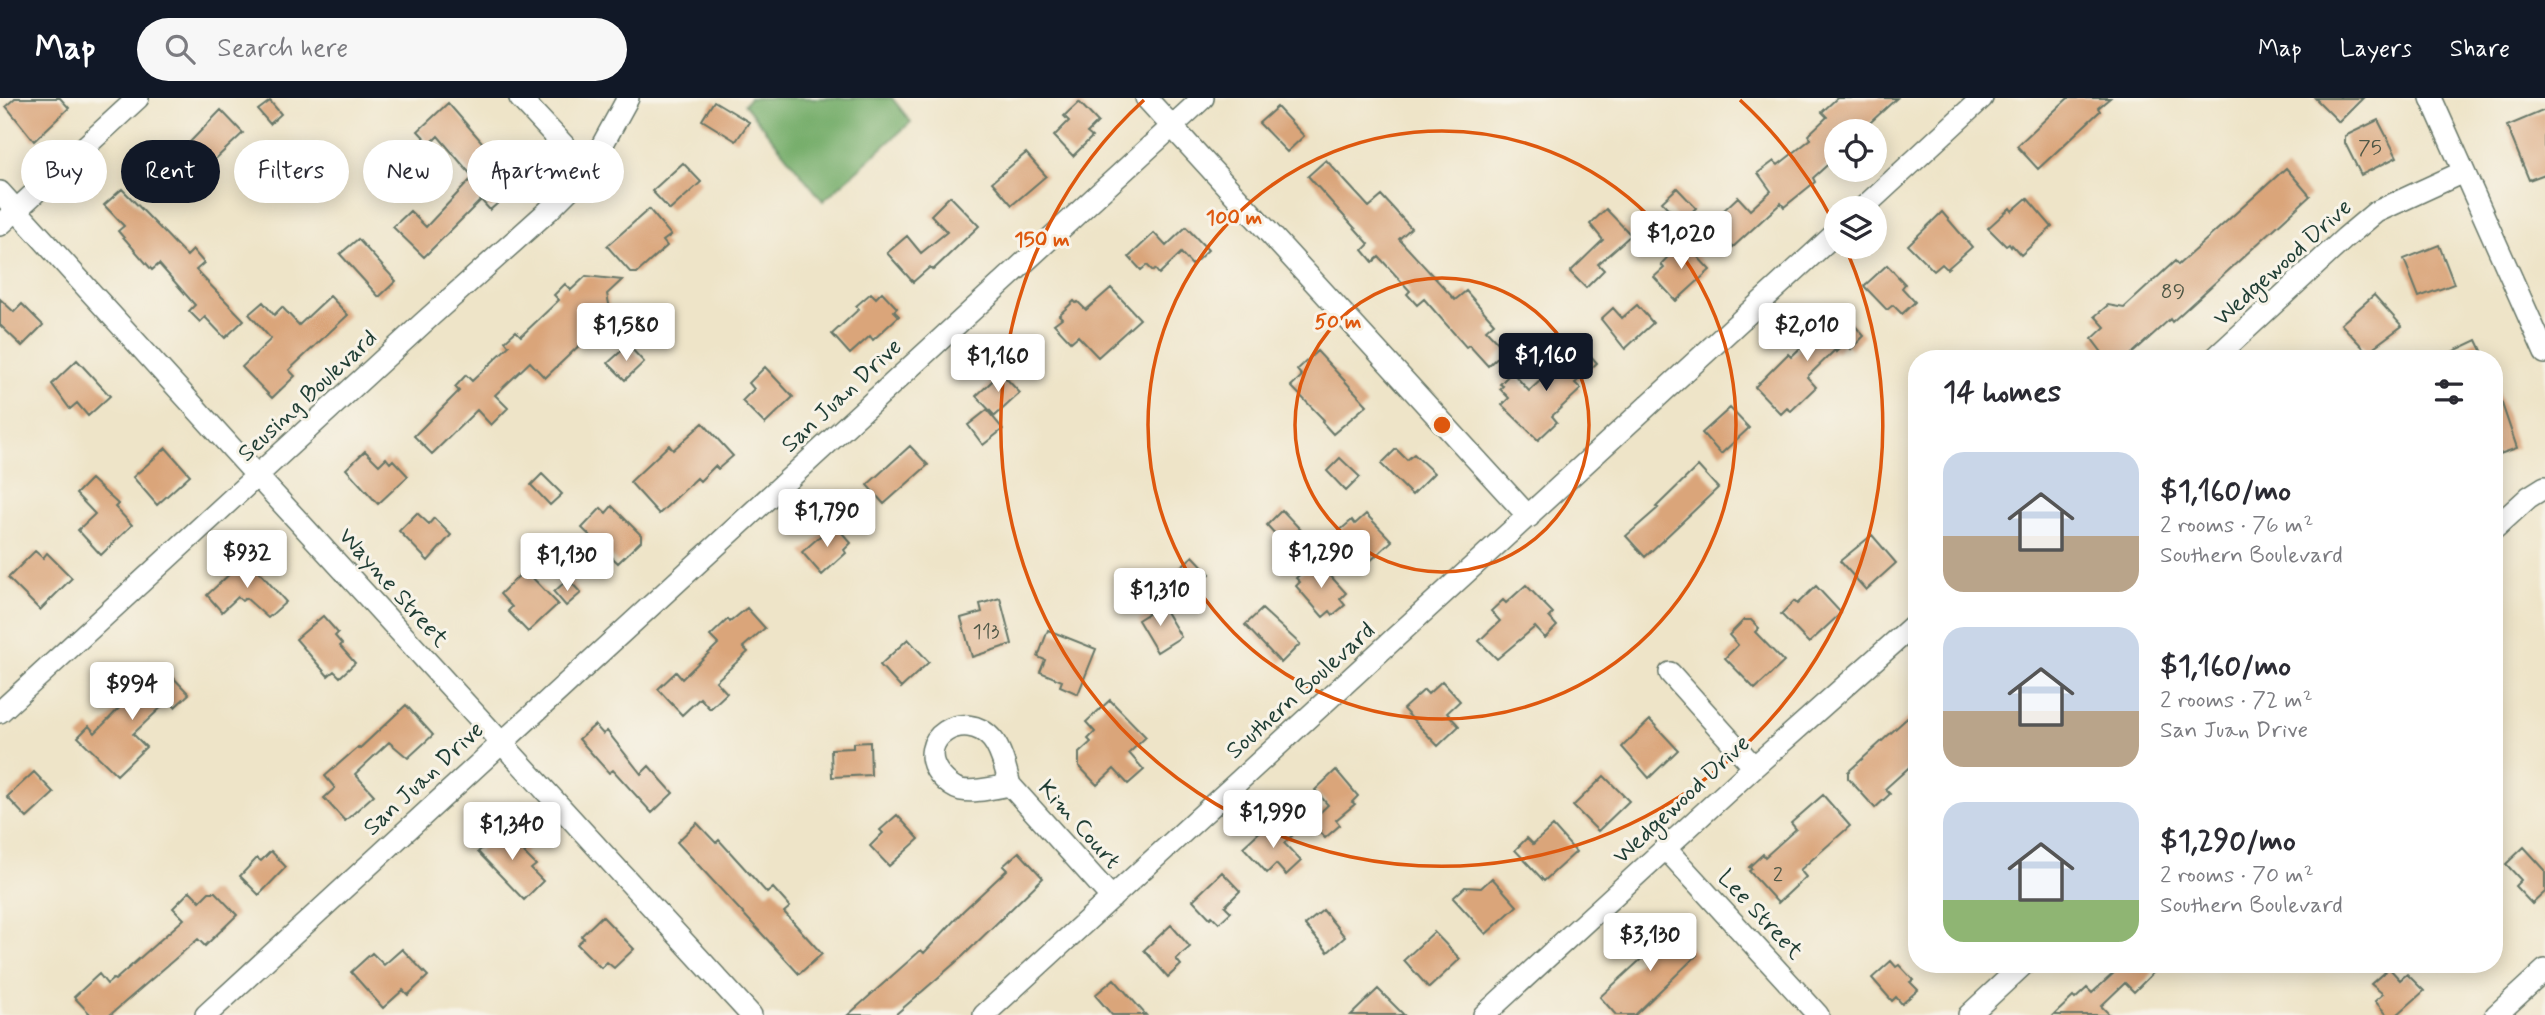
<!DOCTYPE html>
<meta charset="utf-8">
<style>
body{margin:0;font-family:Mynerve,sans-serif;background:#f7f7f7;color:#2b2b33;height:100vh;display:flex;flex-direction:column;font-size:26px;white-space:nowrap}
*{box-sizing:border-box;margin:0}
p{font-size:23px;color:#7c7c81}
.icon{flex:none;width:38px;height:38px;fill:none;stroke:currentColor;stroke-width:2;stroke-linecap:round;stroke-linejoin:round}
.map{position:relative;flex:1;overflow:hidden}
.panel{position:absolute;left:1908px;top:252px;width:595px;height:623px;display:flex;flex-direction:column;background:#fff;border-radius:28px;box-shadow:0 4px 18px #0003}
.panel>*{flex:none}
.top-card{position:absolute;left:21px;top:42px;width:665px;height:63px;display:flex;gap:14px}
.buttons{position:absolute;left:1824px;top:21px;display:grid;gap:14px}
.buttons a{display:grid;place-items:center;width:63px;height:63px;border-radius:50%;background:#fff;box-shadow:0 4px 18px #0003;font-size:35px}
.price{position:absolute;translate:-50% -60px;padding:0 16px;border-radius:7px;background:#fff;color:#222;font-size:23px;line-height:46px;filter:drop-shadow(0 2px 4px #0008)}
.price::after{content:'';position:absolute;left:50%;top:42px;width:21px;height:16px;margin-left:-10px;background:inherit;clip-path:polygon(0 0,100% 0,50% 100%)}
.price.current{background:#111827;color:#fff}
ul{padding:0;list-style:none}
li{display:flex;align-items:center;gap:21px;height:175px;padding:0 35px}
li span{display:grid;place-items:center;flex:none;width:196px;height:140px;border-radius:21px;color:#555}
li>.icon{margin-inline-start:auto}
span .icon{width:84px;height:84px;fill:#fffc;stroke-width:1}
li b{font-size:30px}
h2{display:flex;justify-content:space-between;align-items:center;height:84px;padding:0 35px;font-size:30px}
.tag{padding:0 24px;border-radius:32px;background:#fff;box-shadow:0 4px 18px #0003;font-size:24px;line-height:63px}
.tag.current{background:#111827;color:#fff}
header{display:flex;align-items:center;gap:42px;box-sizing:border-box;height:98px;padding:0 35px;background:#111827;color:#fff}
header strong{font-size:33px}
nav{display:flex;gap:38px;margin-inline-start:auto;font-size:24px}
.search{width:490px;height:63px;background:#f7f7f7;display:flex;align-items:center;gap:18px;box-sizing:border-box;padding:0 24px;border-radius:38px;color:#7c7c81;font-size:26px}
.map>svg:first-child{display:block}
.forest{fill:#77ae6c;stroke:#4b7650;stroke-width:2}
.building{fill:#daa57a}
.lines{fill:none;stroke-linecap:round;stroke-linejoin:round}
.minor-casing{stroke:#677768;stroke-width:24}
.minor{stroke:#fff;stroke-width:21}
.ring{fill:none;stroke:#de580e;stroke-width:3.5}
.labels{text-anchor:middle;stroke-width:6;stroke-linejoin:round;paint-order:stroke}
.number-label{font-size:21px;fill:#4e5746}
.street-label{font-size:24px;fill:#1f3d34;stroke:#f7f3e8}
.centre{fill:#de580e;stroke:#f7f3e8;stroke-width:3.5}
.ring-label{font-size:21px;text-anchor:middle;font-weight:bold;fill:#de580e;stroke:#f7f3e8;stroke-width:6;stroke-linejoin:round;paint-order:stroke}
</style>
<header>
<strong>Map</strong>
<div class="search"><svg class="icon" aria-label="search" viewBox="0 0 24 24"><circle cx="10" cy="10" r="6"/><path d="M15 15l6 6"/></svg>Search here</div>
<nav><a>Map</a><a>Layers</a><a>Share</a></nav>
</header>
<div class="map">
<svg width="2545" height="917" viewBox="0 0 2545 917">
<rect width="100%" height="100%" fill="#f7f3e8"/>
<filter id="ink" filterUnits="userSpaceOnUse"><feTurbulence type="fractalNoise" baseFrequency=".0143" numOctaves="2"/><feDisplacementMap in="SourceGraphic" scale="14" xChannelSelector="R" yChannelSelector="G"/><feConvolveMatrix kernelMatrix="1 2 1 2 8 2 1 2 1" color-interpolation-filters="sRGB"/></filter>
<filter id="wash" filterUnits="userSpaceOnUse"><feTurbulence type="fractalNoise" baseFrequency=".00686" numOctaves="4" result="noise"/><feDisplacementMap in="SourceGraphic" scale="28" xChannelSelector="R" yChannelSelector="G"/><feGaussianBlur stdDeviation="1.57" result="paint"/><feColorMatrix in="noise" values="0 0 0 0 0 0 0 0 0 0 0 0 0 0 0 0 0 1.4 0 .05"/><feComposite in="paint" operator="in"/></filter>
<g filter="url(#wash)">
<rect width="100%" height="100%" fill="#eee4c8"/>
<path class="forest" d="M 750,0 L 892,0 L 911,24 L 823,103 L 744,6 Z"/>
<g id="blocks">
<path class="building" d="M 15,0 L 60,0 L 69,10 L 34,43 L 6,8 Z
M 1837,0 L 1897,0 L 1861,33 L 1836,33 L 1836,59 L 1813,80 L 1815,84 L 1784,109 L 1781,105 L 1733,149 L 1717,131 L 1729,120 L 1723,113 L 1738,99 L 1750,112 L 1771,93 L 1758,75 L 1774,63 L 1778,67 L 1811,41 L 1808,37 L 1827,19 L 1822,14 Z
M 2068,0 L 2110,0 L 2098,10 L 2100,13 L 2038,71 L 2017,48 Z
M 2315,0 L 2363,0 L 2339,24 Z
M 270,3 L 281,16 L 270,26 L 258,12 Z
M 714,3 L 749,24 L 736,43 L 702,22 Z
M 1079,4 L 1098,24 L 1087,35 L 1092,39 L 1073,58 L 1054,38 L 1069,23 L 1064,18 Z
M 448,5 L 501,66 L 504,63 L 522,84 L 490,112 L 481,102 L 424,159 L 393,129 L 410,113 L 426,129 L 473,79 L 438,38 L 430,46 L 418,33 Z
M 1277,9 L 1304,38 L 1287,54 L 1259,25 Z
M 221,12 L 243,35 L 209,67 L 189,45 Z
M 2545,12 L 2545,76 L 2529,82 L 2507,28 Z
M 2378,22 L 2397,59 L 2361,77 L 2345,45 L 2345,38 Z
M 1026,55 L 1046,78 L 1012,107 L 992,84 Z
M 1326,62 L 1369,109 L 1382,98 L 1411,130 L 1399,141 L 1455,202 L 1466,193 L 1494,225 L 1486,232 L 1505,252 L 1488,268 L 1469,247 L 1466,249 L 1424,201 L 1417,207 L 1407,196 L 1410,193 L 1379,159 L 1373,164 L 1363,152 L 1369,146 L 1308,78 Z
M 683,65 L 701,84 L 670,112 L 652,93 Z
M 2286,70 L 2310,98 L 2172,224 L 2170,221 L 2126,261 L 2107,261 L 2092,241 L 2105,229 L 2095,218 L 2108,207 L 2124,210 L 2175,163 L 2178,167 Z
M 1677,90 L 1696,110 L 1681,124 L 1662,104 Z
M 122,91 L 187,158 L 193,152 L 204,165 L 196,172 L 244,222 L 225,240 L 205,219 L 200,224 L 189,213 L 195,207 L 159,166 L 152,172 L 118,133 L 124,128 L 104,107 Z
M 950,98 L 979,128 L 933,172 L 930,169 L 913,184 L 887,155 L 907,138 L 921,155 L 947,134 L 931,117 Z
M 2027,100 L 2052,129 L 2021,157 L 2012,147 L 2011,149 L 2009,146 L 2006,148 L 1988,130 L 2010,110 L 2012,113 Z
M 649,111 L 671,137 L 663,143 L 667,148 L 637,175 L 631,175 L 607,148 Z
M 1606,111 L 1631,137 L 1598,166 L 1604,172 L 1586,190 L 1570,174 L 1603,142 L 1590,126 Z
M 1942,114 L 1972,149 L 1947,171 L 1942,166 L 1934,173 L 1908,147 Z
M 1186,129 L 1208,152 L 1192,167 L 1181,155 L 1159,176 L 1155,171 L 1153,173 L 1147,167 L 1141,172 L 1129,159 L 1154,135 L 1166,148 Z
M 358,141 L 396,183 L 379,199 L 340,156 Z
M 1683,143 L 1710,172 L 1676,203 L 1654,179 L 1664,170 L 1661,166 Z
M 2439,147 L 2454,186 L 2419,199 L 2404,161 Z
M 1887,167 L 1905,186 L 1902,190 L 1915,204 L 1902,216 L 1893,207 L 1887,212 L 1864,188 Z
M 586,178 L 622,182 L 607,196 L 610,211 L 604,217 L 608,220 L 545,280 L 530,264 L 495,297 L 508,310 L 491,327 L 477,312 L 432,356 L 414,338 L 459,293 L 455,289 L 466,277 L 472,283 L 509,248 L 505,243 L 516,233 L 521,238 L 559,202 L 554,197 L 565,186 L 571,192 Z
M 1111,190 L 1140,221 L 1098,259 L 1078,238 L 1071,244 L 1054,226 L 1062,220 L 1059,217 L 1074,203 L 1076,205 L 1078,204 L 1086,212 Z
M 882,194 L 897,210 L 894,213 L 899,218 L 873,242 L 870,238 L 850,256 L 832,236 L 859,211 L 856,208 L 871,195 L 876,200 Z
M 2374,197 L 2402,228 L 2367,254 L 2341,226 Z
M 330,198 L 348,217 L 289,272 L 295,278 L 272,300 L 242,269 L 271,241 L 249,216 L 263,204 L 274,217 L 282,209 L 299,227 Z
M 0,201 L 14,214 L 22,206 L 43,227 L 22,248 L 0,227 Z
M 1637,207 L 1653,225 L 1625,251 L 1601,221 L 1613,210 L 1622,220 Z
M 1840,211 L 1864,238 L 1851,251 L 1845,245 L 1836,254 L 1835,252 L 1807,279 L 1816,289 L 1791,313 L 1787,310 L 1781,316 L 1755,289 L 1788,256 L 1791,259 Z
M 2477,242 L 2486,261 L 2437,261 Z
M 1580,246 L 1597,265 L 1575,285 L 1581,291 L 1552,318 L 1557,324 L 1538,342 L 1502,307 L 1509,300 L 1500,291 L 1503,288 L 1500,286 L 1512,274 L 1529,293 Z
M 628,247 L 644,264 L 625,282 L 608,265 Z
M 1317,253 L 1367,307 L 1333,336 L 1322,324 L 1324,322 L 1291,288 L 1302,278 L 1297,272 Z
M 77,262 L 110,298 L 88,318 L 77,305 L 70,311 L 52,286 Z
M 765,269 L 793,299 L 765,326 L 742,303 L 754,291 L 749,285 Z
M 1001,275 L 1020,295 L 995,318 L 976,298 Z
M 2494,288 L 2496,288 L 2517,350 L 2494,358 Z
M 1730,310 L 1749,330 L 1721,356 L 1702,335 Z
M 987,312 L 1003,331 L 983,347 L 968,327 Z
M 703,325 L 733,358 L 718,371 L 715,368 L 700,383 L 697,380 L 659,416 L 630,384 L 669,347 L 673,352 Z
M 910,348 L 928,367 L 884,406 L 867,387 Z
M 166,350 L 190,377 L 157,407 L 133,379 Z
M 1396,351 L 1407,362 L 1414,356 L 1434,375 L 1412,397 L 1381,366 Z
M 365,353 L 379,367 L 386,360 L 390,365 L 393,362 L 408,378 L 378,406 L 346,371 Z
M 1340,360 L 1360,379 L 1346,393 L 1327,373 Z
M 1698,368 L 1718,390 L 1645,459 L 1626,438 L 1658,410 L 1656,409 Z
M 542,376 L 562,396 L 550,407 L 531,387 Z
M 91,381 L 118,406 L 115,409 L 132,427 L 101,457 L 78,432 L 95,416 L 76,396 Z
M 612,408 L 641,437 L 641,443 L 618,465 L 582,430 L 601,410 L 606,415 Z
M 1282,412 L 1314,446 L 1301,459 L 1279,436 L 1277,438 L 1267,427 Z
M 417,415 L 429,426 L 434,420 L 451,437 L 428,463 L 399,433 Z
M 1366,416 L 1392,443 L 1368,465 L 1338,434 L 1352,422 L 1355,426 Z
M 834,426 L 851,445 L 844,452 L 846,455 L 822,477 L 802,454 Z
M 1872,437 L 1896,465 L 1866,492 L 1840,463 Z
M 35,453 L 43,460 L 47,455 L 72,480 L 40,512 L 8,480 Z
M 1193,458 L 1210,476 L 1193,492 L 1176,473 Z
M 247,460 L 286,504 L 268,520 L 246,500 L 242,503 L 238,499 L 222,514 L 207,497 Z
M 1316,462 L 1346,495 L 1340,501 L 1345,507 L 1333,517 L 1330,513 L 1323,519 L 1296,488 L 1300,484 L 1296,480 Z
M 525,472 L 558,506 L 528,534 L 508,513 L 512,509 L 500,496 Z
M 568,481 L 581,495 L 566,508 L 554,494 Z
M 1526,487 L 1553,515 L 1549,519 L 1557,528 L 1545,540 L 1535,529 L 1497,561 L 1479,543 L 1500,523 L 1491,513 L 1503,502 L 1506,505 Z
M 1816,488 L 1841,515 L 1809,545 L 1781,516 L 1794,503 L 1797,506 Z
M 1000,500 L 1012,546 L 972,559 L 961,520 L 982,514 L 980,506 Z
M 1162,507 L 1181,539 L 1157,554 L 1138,522 Z
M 747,510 L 765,530 L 743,549 L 748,554 L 716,583 L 727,595 L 710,611 L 700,600 L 682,617 L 658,591 L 676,574 L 682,581 L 718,546 L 710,538 L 728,521 L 730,524 Z
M 1262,511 L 1300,546 L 1281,565 L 1245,527 Z
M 323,518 L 338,535 L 335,538 L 342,546 L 340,548 L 355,565 L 340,579 L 334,573 L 328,578 L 296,541 Z
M 1744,522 L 1751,522 L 1759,530 L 1755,534 L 1784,564 L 1755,591 L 1725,560 L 1738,547 L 1729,537 Z
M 1048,532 L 1096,551 L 1078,596 L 1060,588 L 1062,583 L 1040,574 L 1045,562 L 1038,559 Z
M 908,541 L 929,564 L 901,590 L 880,567 Z
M 165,571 L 189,596 L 175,609 L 169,602 L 133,636 L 146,649 L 117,677 L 78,639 L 89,628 L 95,635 L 131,598 L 127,595 L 138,584 L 144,591 Z
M 1442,583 L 1460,603 L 1447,615 L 1459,628 L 1438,648 L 1403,611 L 1424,592 L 1428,596 Z
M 1110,602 L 1146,639 L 1129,655 L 1144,672 L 1128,686 L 1114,671 L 1097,687 L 1079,668 L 1079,655 L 1091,644 L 1088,641 L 1095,634 L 1086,624 Z
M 406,607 L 433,637 L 408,660 L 389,644 L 355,676 L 374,697 L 345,723 L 324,700 L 335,690 L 325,678 L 358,649 L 359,651 Z
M 1916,612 L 1916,663 L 1885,691 L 1890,696 L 1875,710 L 1848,680 L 1848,674 Z
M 1650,622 L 1678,652 L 1649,680 L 1622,649 Z
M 595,627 L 603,636 L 607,633 L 641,676 L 649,668 L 673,695 L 652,715 L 613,672 L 609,675 L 579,641 Z
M 870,644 L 871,677 L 832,679 L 831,651 L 853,650 L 853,645 Z
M 1336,672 L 1358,698 L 1352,704 L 1355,706 L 1336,722 L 1340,727 L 1325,740 L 1310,724 L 1328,707 L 1315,692 Z
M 34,674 L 54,695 L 27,720 L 7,699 Z
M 1604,678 L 1629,703 L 1598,733 L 1573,708 Z
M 1823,697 L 1850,728 L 1800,772 L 1806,779 L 1778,805 L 1749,773 L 1752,771 L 1749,769 L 1763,756 L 1765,759 L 1796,731 L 1791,725 Z
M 897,717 L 919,741 L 889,768 L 870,748 L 883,735 L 880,732 Z
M 697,725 L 716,745 L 719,742 L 767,795 L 773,790 L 790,809 L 784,814 L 822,856 L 799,876 L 677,744 Z
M 1279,725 L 1292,738 L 1284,745 L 1301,763 L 1286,777 L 1276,766 L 1267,775 L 1243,749 L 1265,729 L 1269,734 Z
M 507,727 L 529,750 L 524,755 L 536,767 L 531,771 L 543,783 L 524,802 L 478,754 Z
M 1553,728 L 1576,754 L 1544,783 L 1515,752 L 1527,740 L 1533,746 Z
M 2524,749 L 2545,772 L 2545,794 L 2532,806 L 2515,788 L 2521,782 L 2506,766 Z
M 271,753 L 286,769 L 259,797 L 240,778 L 257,760 L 261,763 Z
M 1019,754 L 1043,780 L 963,858 L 895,917 L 848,917 L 921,852 L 924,855 L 963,813 L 1007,772 L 1003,768 Z
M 1222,774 L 1240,793 L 1225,808 L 1231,814 L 1219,825 L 1212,818 L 1210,820 L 1193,802 Z
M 1492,780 L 1517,808 L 1486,836 L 1453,800 L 1465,789 L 1481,790 Z
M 190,793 L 200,803 L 209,794 L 215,794 L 237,817 L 205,848 L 198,841 L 110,917 L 91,917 L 74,899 L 99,876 L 107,886 L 113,881 L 115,882 L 184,821 L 173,810 Z
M 1323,812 L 1345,839 L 1328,854 L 1305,827 Z
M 602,818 L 634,851 L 614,870 L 607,864 L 601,870 L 577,846 L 584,840 L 581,838 Z
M 1668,825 L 1697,857 L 1635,917 L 1616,917 L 1600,899 L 1649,854 L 1646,850 L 1653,844 L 1651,841 Z
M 1171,827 L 1190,849 L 1176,861 L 1181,867 L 1168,879 L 1144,852 Z
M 1434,834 L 1460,861 L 1429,890 L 1404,862 Z
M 402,851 L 428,878 L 408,897 L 403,892 L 383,910 L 351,874 L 372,855 L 384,867 Z
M 1891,863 L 1896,869 L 1899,867 L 1913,882 L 1910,884 L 1918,892 L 1902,906 L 1896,899 L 1892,903 L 1872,880 Z
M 2107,866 L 2145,866 L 2153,875 L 2134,894 L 2125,885 L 2101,908 L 2110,917 L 2054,917 L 2073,899 L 2075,901 L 2087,890 L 2092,895 L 2115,874 Z
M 2389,870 L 2400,882 L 2407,876 L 2424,893 L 2397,917 L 2387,917 L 2375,903 L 2383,896 L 2371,886 Z
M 1114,881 L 1146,917 L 1112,917 L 1095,897 Z
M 1378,891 L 1404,917 L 1351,917 Z"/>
</g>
</g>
<g filter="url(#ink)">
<use href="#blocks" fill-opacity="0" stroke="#677768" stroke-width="2"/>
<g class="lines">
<defs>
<path id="minor" d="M 520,0 L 588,73
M 1146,0 L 1529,419
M 2431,0 L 2545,255
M 0,94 L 258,379 L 751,917
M 1863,110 L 1982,0
M 0,127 L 138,0
M 2214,261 L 2345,140 L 2376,114 L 2463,74
M 2494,431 L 2529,399 L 2545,389
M 1670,575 L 1754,669
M 0,614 L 423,225 L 548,113 L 588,73 L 628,0
M 1010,687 C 1006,673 1002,653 992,641 C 965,609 912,641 940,677 C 946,684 952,690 961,692 C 977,695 995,689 1010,687 L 1112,800
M 1666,751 L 1818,917
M 206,917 L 1203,0
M 984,917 L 1836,135
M 1484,917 L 1754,669 L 1916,525
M 1969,917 L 2024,866
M 2496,917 L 2545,872"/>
</defs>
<use href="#minor" class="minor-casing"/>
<use href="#minor" class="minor"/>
</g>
</g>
<g class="ring">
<circle cx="1442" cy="327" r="147"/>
<circle cx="1442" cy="327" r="294"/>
<path d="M1740 2A441 441 0 0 1 1835 127M1846 151A441 441 0 1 1 1144 2"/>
</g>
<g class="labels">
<g class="number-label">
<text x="2370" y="56">75</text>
<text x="2173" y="200">89</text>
<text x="986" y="540">113</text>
<text x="1778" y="783">2</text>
</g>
<g class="street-label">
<text transform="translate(2282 164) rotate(-42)" y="8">Wedgewood Drive</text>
<text transform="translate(307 297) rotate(-43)" y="8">Seusing Boulevard</text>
<text transform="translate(841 297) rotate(-43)" y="8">San Juan Drive</text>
<text transform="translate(394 489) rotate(48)" y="8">Wayne Street</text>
<text transform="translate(1300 592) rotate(-42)" y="8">Southern Boulevard</text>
<text transform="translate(423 680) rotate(-43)" y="8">San Juan Drive</text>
<text transform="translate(1681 701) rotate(-43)" y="8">Wedgewood Drive</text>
<text transform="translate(1080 726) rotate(48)" y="8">Kim Court</text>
<text transform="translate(1761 816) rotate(47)" y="8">Lee Street</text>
</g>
</g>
<circle cx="1442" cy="327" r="10" class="centre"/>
<g class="ring-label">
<text x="1234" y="126">100 m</text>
<text x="1042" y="148">150 m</text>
<text x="1338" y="230">50 m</text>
</g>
</svg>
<div class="buttons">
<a><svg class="icon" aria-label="locate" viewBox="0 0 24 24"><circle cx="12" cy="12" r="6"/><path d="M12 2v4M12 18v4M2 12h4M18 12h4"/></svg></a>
<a><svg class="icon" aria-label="layers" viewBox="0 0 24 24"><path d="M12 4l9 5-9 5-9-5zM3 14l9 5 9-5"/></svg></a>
</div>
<b class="price" style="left:1681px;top:173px">$1,020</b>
<b class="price" style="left:626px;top:265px">$1,580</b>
<b class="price" style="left:1807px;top:265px">$2,010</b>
<b class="price current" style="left:1546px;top:295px">$1,160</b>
<b class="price" style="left:998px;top:296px">$1,160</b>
<b class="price" style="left:827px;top:451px">$1,790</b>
<b class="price" style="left:247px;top:492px">$932</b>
<b class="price" style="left:1321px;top:492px">$1,290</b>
<b class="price" style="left:567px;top:495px">$1,130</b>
<b class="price" style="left:1160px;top:530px">$1,310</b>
<b class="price" style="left:132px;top:624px">$994</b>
<b class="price" style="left:1273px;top:752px">$1,990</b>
<b class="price" style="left:512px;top:764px">$1,340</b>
<b class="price" style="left:1650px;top:875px">$3,130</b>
<div class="top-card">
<a class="tag">Buy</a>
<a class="tag current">Rent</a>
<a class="tag">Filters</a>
<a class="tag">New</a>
<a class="tag">Apartment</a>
</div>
<section class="panel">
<h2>14 homes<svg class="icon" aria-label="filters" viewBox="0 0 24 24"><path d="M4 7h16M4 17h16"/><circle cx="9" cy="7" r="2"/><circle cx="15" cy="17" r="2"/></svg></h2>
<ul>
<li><span style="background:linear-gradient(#c9d6e8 60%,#b9a48a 0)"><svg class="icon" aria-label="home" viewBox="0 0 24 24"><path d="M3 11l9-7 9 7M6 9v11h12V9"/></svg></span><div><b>$1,160/mo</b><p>2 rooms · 76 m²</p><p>Southern Boulevard</p></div></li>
<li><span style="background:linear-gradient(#c9d6e8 60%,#b9a48a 0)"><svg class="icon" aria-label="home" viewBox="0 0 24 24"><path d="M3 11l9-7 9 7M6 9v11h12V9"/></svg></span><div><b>$1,160/mo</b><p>2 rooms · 72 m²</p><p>San Juan Drive</p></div></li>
<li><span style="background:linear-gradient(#c9d6e8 70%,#8fb573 0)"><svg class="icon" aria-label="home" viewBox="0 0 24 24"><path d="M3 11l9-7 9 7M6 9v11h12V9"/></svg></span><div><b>$1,290/mo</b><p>2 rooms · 70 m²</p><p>Southern Boulevard</p></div></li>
</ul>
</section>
</div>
